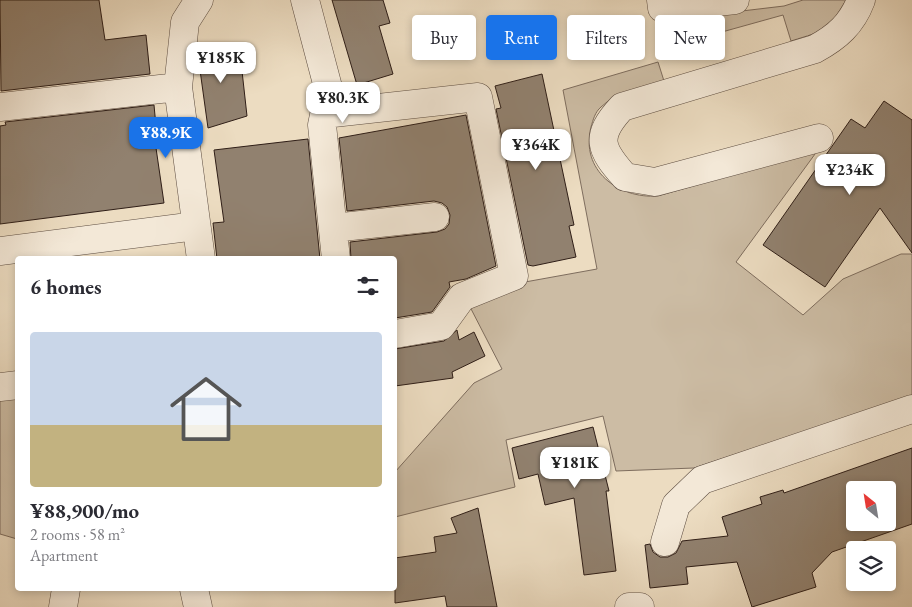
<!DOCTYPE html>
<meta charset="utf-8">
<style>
body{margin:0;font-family:"EB Garamond",serif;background:#f7f7f7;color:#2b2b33;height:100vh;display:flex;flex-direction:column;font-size:19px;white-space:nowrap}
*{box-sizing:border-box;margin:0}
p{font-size:16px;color:#7c7c81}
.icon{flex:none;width:28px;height:28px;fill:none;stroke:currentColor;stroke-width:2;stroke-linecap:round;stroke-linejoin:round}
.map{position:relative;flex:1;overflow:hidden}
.drawer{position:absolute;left:15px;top:256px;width:382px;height:335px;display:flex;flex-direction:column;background:#fff;border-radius:5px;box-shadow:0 2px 8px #0003}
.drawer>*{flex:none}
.guide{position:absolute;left:412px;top:15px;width:424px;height:45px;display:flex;gap:10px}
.needle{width:32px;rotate:330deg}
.tools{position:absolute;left:846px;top:481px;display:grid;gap:10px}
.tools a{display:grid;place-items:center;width:50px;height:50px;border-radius:5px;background:#fff;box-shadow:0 2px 8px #0003;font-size:25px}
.price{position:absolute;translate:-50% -42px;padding:0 11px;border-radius:10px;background:#fff;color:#222;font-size:16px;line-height:32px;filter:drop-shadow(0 1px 2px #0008)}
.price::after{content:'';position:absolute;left:50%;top:30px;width:15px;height:11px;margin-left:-8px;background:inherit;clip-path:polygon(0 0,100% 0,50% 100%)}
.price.active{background:#1a73e8;color:#fff}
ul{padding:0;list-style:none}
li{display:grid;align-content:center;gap:10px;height:265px;padding:0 15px}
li+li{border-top:1px solid #e1e1e2}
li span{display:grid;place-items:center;height:155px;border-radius:5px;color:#555}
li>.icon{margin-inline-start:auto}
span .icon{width:90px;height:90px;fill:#fffc;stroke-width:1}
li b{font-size:21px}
h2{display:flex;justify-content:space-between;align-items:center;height:60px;padding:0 15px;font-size:21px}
.chip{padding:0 18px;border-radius:5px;background:#fff;box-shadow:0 2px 8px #0003;font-size:18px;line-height:45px}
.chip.active{background:#1a73e8;color:#fff}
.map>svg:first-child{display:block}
.green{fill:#ccbca4;stroke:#7e6d5e}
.building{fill:#91816f;stroke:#2f1e17;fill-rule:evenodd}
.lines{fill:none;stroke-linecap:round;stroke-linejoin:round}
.minor-casing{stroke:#5e4e42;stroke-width:29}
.minor{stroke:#f3e8d7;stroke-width:28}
</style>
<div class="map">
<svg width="912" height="607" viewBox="0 0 912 607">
<rect width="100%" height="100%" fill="#ecdcc1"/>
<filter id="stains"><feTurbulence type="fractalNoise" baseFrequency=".004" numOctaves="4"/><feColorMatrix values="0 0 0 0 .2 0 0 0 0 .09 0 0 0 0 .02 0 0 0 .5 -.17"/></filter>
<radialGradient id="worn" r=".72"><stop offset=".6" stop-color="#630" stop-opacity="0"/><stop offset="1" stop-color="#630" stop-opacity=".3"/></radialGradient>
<path class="green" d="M 803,0 L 846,0 C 827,32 826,30 791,41 L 783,15 L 686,42 L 683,18 L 784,6 Z
M 658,62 L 664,81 C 644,87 616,92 601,107 C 595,112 593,120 591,127 C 580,170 618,199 658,196 L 818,150 L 736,262 L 803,315 L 843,279 L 901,254 L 912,254 L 912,396 L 694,468 L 616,471 L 603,416 L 506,440 L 515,487 L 395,517 L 395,472 L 474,383 L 502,369 L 469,305 L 525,282 L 597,269 L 563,90 Z
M 17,397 L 17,539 L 0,534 L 0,399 Z"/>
<path class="building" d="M 0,0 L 99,0 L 105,40 L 146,35 L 150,74 L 1,91 Z
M 332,0 L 383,0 L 390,23 L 379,26 L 393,74 L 357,85 Z
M 234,44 L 237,71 L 242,71 L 247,116 L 208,128 L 200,70 L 195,71 L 198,47 Z
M 542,74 L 574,225 L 569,226 L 576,257 L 533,266 L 528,265 L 496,109 L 501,108 L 495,86 Z
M 884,101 L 912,120 L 912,253 L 880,208 L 825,287 L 763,245 L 851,119 L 865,128 Z
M 154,105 L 158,148 L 156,148 L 164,203 L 0,224 L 0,126 L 6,125 L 5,122 Z
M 466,115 L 496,266 L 466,279 L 449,282 L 450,287 L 432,312 L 395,318 L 395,259 L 351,259 L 350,242 L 437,232 L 445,229 L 449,224 L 450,215 L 447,207 L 442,203 L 434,201 L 347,211 L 339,138 Z
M 308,139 L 320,259 L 217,259 L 213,223 L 224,222 L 214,150 Z
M 457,330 L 459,340 L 474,332 L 485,356 L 452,372 L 453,378 L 395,386 L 395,349 L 444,341 Z
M 593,427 L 609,491 L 606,491 L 616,571 L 584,575 L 574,498 L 545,505 L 538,474 L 519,479 L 512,448 Z
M 912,448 L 912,524 L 832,552 L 812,573 L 816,587 L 752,607 L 737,562 L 686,567 L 688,584 L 650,588 L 645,545 L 650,544 L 653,552 L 660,557 L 668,557 L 676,553 L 682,541 L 728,536 L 722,517 L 762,504 L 760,497 L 783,490 L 784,493 ZM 855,490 L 888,490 L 888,522 L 855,522 Z
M 478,508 L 497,607 L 447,607 L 445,596 L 395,603 L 395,558 L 436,552 L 434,537 L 457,533 L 451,518 Z"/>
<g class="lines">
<defs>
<path id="minor" d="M 199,0 L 185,22 L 178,87 L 201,259
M 305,0 L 329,91 L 322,125 L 336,259
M 661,0 L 662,8 L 735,0
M 0,107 L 178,87
M 324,114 L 478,97 L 514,276 L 462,297 L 441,326 L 395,334
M 819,138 L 655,182 L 625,177 C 600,149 594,137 622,107 L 815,49 C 837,37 852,24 861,0
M 333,228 L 435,217
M 0,251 L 196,226
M 0,387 L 18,385
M 665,542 L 676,505 L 702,480 L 912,409
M 194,589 L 198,607
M 63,607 L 66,589
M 629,607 L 640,607"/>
</defs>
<use href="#minor" class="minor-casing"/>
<use href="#minor" class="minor"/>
</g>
<rect width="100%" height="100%" filter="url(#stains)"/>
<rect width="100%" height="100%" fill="url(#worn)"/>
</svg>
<div class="tools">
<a><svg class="needle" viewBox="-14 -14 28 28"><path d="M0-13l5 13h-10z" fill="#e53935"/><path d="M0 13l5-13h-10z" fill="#7c7c81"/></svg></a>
<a><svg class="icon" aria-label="layers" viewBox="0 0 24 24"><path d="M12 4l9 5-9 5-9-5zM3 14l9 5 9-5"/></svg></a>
</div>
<b class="price" style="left:221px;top:84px">¥185K</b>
<b class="price" style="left:343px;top:124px">¥80.3K</b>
<b class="price active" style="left:166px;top:159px">¥88.9K</b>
<b class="price" style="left:536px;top:171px">¥364K</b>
<b class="price" style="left:850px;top:196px">¥234K</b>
<b class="price" style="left:575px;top:489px">¥181K</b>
<div class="guide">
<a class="chip">Buy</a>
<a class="chip active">Rent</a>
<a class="chip">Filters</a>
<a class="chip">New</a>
</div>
<section class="drawer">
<h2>6 homes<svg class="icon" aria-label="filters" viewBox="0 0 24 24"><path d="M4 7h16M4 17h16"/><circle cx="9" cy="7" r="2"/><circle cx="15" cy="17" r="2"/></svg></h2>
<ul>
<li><span style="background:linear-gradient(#c9d6e8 60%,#c2b280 0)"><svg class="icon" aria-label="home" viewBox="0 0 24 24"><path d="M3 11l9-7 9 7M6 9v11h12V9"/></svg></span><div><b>¥88,900/mo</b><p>2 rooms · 58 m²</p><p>Apartment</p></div></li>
</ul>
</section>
</div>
